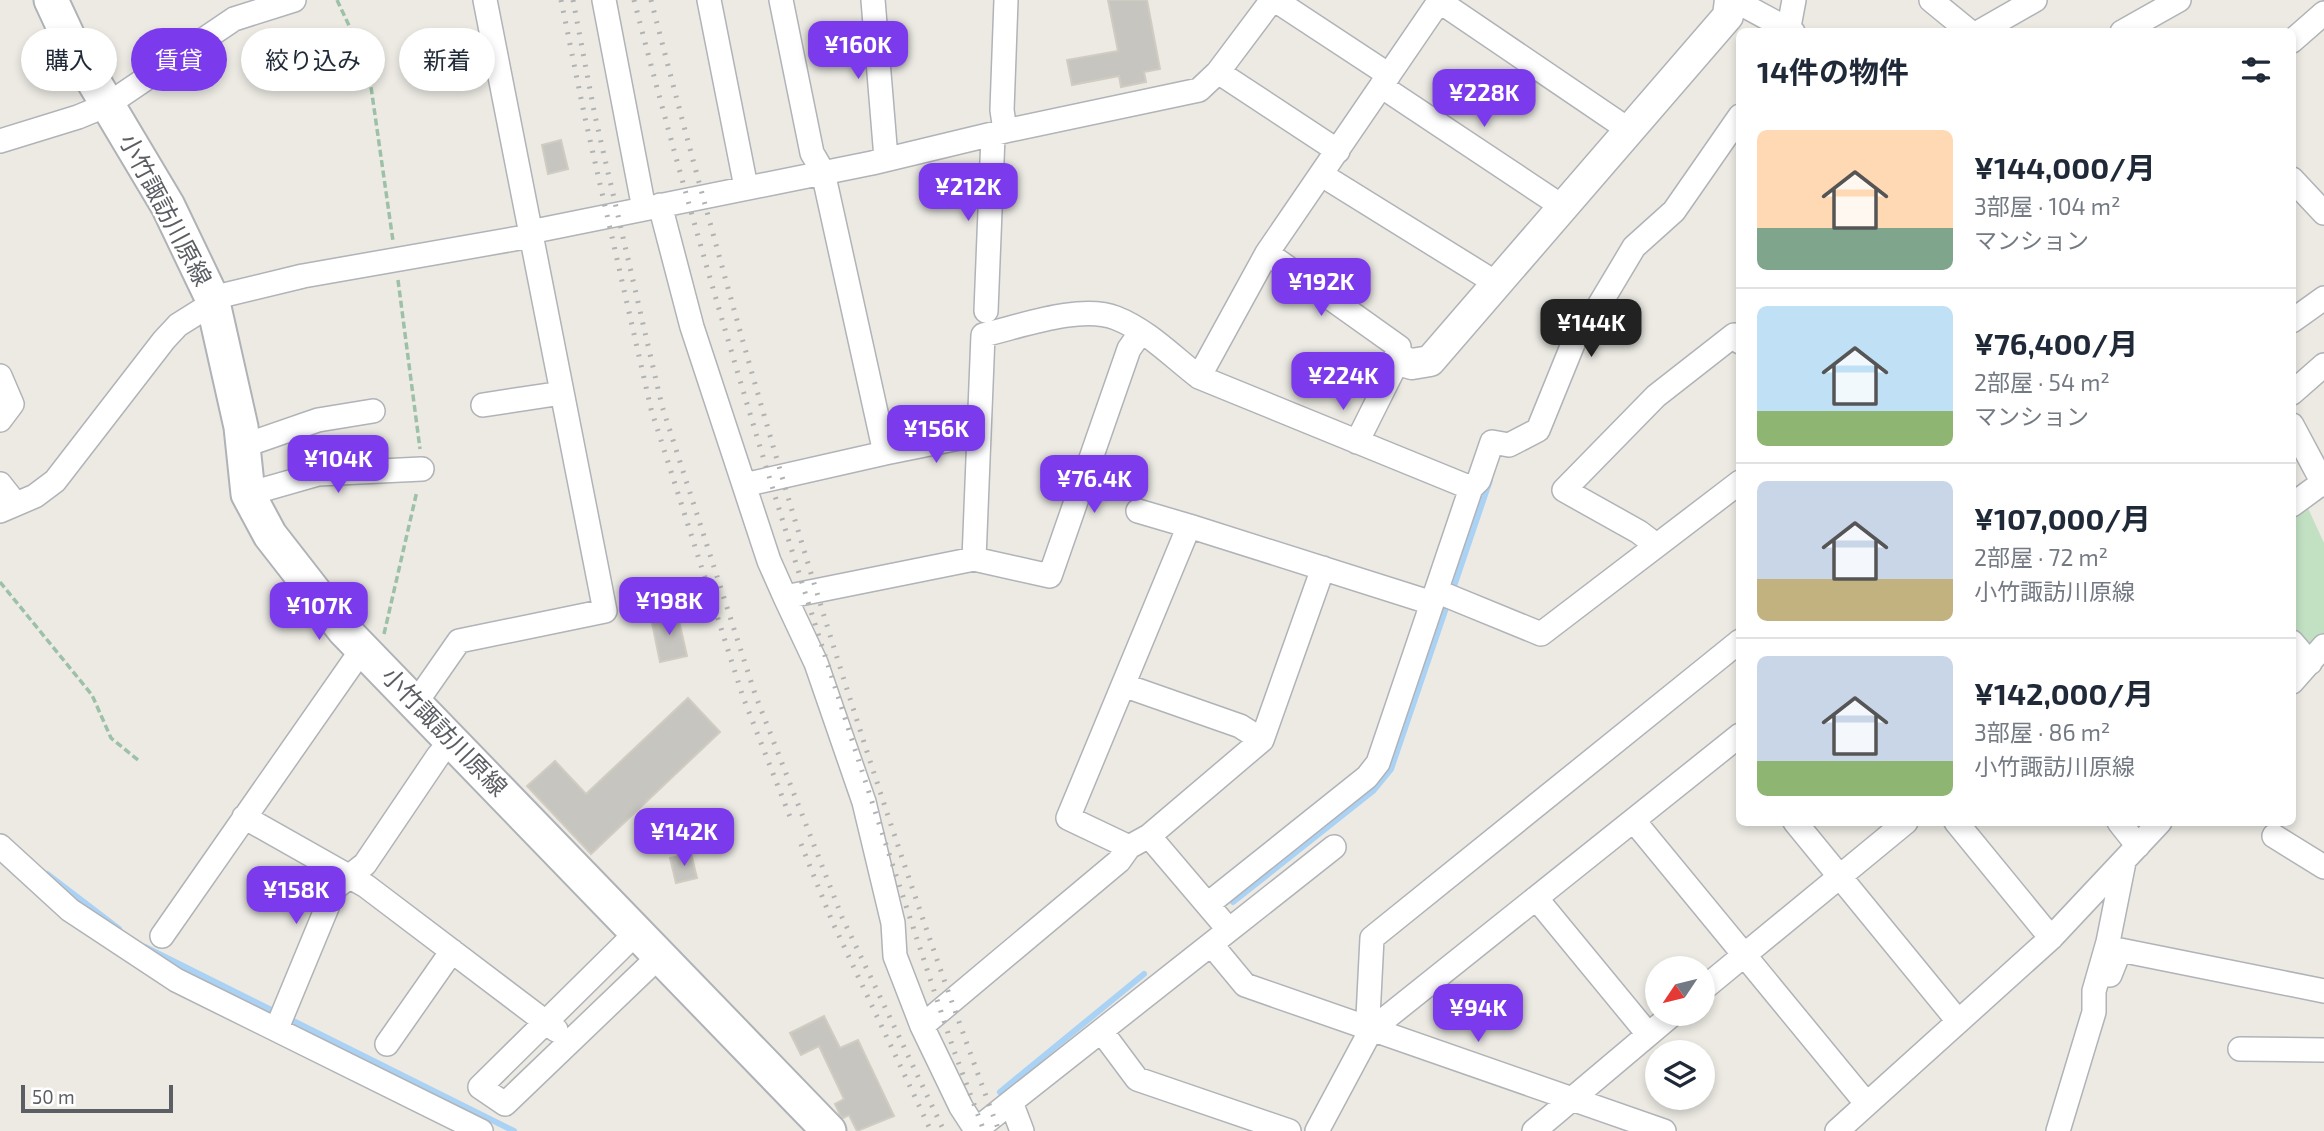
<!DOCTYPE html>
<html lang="ja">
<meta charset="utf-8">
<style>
body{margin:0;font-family:"Exo 2","Noto Sans JP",sans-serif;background:#f2f2f3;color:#1f2937;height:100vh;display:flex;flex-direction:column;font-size:26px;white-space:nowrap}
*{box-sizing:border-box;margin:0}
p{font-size:23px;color:#747a83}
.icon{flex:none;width:38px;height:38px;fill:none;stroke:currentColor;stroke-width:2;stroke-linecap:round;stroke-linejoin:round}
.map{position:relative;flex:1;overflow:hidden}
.details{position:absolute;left:1736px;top:28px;width:560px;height:798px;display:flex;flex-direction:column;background:#fff;border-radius:10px;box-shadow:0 4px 10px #0003}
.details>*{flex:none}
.guide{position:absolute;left:21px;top:28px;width:665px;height:63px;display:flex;gap:14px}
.needle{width:46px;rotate:235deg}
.buttons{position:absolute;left:1645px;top:956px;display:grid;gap:14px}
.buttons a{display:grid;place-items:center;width:70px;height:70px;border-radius:50%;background:#fff;box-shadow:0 4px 10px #0003;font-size:35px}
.scale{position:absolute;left:21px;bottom:18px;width:152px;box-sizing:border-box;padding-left:7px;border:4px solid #5b5e62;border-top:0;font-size:19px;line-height:24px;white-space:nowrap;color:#5b5e62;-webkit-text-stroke:5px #fff;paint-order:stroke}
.price{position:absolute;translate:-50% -60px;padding:0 16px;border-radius:14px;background:#7c3aed;color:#fff;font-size:23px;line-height:46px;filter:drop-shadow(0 2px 4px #0008)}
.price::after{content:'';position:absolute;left:50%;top:42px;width:21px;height:16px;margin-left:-10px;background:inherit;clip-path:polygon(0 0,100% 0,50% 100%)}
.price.current{background:#222;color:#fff}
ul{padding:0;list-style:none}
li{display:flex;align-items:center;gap:21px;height:175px;padding:0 21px}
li+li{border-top:2px solid #e0e1e3}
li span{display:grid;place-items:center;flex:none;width:196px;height:140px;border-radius:10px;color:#555}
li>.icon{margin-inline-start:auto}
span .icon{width:84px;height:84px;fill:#fffc;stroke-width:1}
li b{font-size:30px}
h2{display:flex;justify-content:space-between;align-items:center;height:84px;padding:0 21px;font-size:30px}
.chip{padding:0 24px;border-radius:32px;background:#fff;box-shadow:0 4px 10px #0003;font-size:24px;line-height:63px}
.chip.current{background:#7c3aed;color:#fff}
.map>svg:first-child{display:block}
.green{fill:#c2e1c3}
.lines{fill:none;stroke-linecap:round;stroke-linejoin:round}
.stream{stroke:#aad2f5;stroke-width:6}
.building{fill:#c7c5c0;stroke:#d0ccc2;stroke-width:2}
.minor-casing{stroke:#b0b3b7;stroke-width:26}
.tertiary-casing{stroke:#b0b3b7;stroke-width:33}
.secondary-casing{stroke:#afb2b6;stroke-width:37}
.path{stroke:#9cc1a8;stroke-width:3.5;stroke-dasharray:7 3.5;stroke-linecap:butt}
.minor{stroke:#fff;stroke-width:23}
.tertiary{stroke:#fff;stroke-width:30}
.secondary{stroke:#fff;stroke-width:33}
.rail{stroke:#b1b2b2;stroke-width:5;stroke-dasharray:2 9;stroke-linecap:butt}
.labels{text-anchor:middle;stroke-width:5;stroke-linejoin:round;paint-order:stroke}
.street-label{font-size:24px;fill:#5b5e62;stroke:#fff}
</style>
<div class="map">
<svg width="2324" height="1131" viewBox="0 0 2324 1131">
<rect width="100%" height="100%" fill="#eceae3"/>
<path class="green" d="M 2307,506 L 2324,543 L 2324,638 L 2308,650 L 2293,630 L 2293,517 Z"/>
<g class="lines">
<path class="stream" d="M 1452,592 L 1490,480
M 47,874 L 119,929
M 1233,902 L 1373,791 L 1391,769 L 1448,602
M 145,947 L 514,1131
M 1000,1092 L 1144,974"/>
</g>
<path class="building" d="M 1108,0 L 1147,0 L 1160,69 L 1144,72 L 1146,82 L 1121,87 L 1119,76 L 1072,85 L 1067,60 L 1118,51 Z
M 561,140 L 568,169 L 548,174 L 542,145 Z
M 677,612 L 687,656 L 660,662 L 651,618 Z
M 688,698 L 720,732 L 591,854 L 527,786 L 555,761 L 586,794 Z
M 695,827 L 702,843 L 678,853 L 672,837 Z
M 691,853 L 697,878 L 676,883 L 670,858 Z
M 824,1016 L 840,1048 L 858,1040 L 894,1116 L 857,1131 L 849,1115 L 843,1118 L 840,1115 L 835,1104 L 844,1099 L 819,1046 L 801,1055 L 790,1033 Z"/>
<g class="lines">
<defs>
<path id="minor" d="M 604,0 L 644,209
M 709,0 L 746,187
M 781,0 L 812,153 L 823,172 L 885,453 L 744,485 L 769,561 L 785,597 L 974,559 L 983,335 C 1019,327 1080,304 1116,318 C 1147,330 1173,357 1199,377 L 1267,253 L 1440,0
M 873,0 L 886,158
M 1275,0 L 1389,75
M 1734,0 L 1793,32
M 1931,0 L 1970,32
M 1439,1 L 1629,130
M 1788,32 L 1794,0
M 1979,32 L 2035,0
M 2122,32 L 2179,0
M 2292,41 L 2324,13
M 1218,72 L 1338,151
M 1381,86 L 1563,207
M 1005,131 L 1002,110 L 1006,0
M 0,141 L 78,117 L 107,105 L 234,19 L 294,0
M 1322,175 L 1496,283
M 2292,179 L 2324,213
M 660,205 L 692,327 L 744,485
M 530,232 L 872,163 L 1005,131 L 1199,90 L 1218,72 L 1272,0
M 1267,253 L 1399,347 L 1398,360 L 1357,442
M 212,298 L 303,276 L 531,236
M 986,311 L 993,136
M 2292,321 L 2324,298
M 0,376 L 12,404 L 0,420
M 1199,377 L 1471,488
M 2292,393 L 2324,365
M 483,405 L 562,393
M 2292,425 L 2324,485
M 243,446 L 318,420 L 373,411
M 885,453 L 979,434
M 0,484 L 15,503
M 248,494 L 318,474 L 422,469
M 2292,505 L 2322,483
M 0,511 L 35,496 L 55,481 L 164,340 L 178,325 L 213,303
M 1138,511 L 1189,526
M 1656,545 L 1639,532 L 1564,490 L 1656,396 L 1734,335 L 1740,342
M 974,559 L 1050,576 L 1129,349 L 1141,332
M 1323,568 L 1262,740 L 1149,836 L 1129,847 L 1068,818 L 1189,526 L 1432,603
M 1436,591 L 1541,634 L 1740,482
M 785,597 L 816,663 L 864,802 L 893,923 L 895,956 L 922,1026 L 961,1107 L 976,1130 L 1011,1102
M 2292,642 L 2310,663
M 2292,682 L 2324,646
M 1123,685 L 1240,726 L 1262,740
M 415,704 L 459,641 L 605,611 L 485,0
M 244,817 L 366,886 L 556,1030
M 1634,821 L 1866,1103
M 1795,822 L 1958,1021
M 1956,822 L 2051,938
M 2119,822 L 2138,846
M 2274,836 L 2324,867
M 0,846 L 70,910 L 176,980 L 481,1131
M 1536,898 L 1648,1034
M 1208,904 L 1367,777 L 1378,763 L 1471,488 L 1479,480 L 1492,442 L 1509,445 L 1538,430 L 1575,339 L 1585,329 L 1634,247 L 1674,211 L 1740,116
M 1229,930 L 1334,847
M 637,932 L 480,1087 L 505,1104 L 649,966 L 662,957
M 162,936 L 363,648
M 1211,944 L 1245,985 L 1664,1131
M 2110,975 L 2120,950 L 2324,991
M 1703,989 L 1906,822
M 922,1026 L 1119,861 L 1129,847
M 277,1028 L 335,888 L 365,864 L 438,756 L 452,740
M 1371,1030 L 1368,1017 L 1372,938 L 1740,641
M 1102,1032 L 1137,1079 L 1289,1131
M 387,1044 L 452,951
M 2240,1049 L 2324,1050
M 1022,1131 L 1011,1102 L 1229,930 L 1149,836
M 1317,1131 L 1371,1030 L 1740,735
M 1534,1131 L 1674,1013
M 1837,1131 L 2051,938 L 2160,822
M 2058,1131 L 2094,1012 L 2094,991 L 2108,942 L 2124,862"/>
<path id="tertiary" d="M 1398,360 L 1412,364 L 1430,361 L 1728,16 L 1730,0"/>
<path id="secondary" d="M 51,0 L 72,45 L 168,206 L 212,298 L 241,427 L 248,494 L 270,535 L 344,630 L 829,1131"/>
</defs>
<use href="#minor" class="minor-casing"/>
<use href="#tertiary" class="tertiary-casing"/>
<use href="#secondary" class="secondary-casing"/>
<path class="path" d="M 337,0 L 368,66 L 393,241
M 398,280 L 420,449
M 0,582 L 92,695 L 111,738 L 138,760
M 384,634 L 417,491"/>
<use href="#minor" class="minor"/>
<use href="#tertiary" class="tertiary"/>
<use href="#secondary" class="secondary"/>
<path class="rail" d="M 561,0 L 585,118 L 651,409 L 743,697 L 792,822
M 573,0 L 595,116 L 662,406 L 755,694 L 842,917 L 944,1131
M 634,0 C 725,354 838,701 953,1048 L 984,1131
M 651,0 C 749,381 861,762 999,1131
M 801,844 L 832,921 L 931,1131"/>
</g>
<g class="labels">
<g class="street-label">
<text transform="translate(165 210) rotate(62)" y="8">小竹諏訪川原線</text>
<text transform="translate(444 732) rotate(46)" y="8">小竹諏訪川原線</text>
</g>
</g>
</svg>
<div class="buttons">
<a><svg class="needle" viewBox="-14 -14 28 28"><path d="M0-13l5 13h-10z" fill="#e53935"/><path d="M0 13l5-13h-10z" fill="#747a83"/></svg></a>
<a><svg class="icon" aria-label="layers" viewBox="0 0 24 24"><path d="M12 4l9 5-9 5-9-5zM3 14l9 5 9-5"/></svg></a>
</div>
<div class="scale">50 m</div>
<b class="price" style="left:858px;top:81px">¥160K</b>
<b class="price" style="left:1484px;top:129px">¥228K</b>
<b class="price" style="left:968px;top:223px">¥212K</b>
<b class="price" style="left:1321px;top:318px">¥192K</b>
<b class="price current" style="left:1591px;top:359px">¥144K</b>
<b class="price" style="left:1343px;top:412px">¥224K</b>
<b class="price" style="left:936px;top:465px">¥156K</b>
<b class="price" style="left:338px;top:495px">¥104K</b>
<b class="price" style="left:1094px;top:515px">¥76.4K</b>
<b class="price" style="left:669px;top:637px">¥198K</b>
<b class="price" style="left:319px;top:642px">¥107K</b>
<b class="price" style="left:684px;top:868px">¥142K</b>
<b class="price" style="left:296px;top:926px">¥158K</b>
<b class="price" style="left:1478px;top:1044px">¥94K</b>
<div class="guide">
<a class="chip">購入</a>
<a class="chip current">賃貸</a>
<a class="chip">絞り込み</a>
<a class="chip">新着</a>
</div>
<section class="details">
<h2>14件の物件<svg class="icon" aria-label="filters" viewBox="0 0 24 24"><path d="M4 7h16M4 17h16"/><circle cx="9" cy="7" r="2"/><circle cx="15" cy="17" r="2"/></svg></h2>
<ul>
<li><span style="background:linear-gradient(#ffd9b3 70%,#7fa58c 0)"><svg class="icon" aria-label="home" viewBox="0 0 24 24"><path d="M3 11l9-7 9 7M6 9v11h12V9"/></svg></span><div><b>¥144,000/月</b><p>3部屋 · 104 m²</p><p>マンション</p></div></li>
<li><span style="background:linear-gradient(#bfe0f5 75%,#8fb573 0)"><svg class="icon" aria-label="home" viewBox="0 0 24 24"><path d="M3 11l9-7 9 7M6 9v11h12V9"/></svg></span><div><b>¥76,400/月</b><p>2部屋 · 54 m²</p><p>マンション</p></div></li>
<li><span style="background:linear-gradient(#c9d6e8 70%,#c2b280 0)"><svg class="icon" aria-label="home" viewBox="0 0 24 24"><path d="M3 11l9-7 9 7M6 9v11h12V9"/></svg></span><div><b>¥107,000/月</b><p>2部屋 · 72 m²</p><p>小竹諏訪川原線</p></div></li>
<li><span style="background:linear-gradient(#c9d6e8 75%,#8fb573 0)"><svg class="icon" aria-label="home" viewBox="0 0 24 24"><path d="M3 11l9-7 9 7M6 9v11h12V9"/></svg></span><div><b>¥142,000/月</b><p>3部屋 · 86 m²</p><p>小竹諏訪川原線</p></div></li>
</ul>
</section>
</div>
